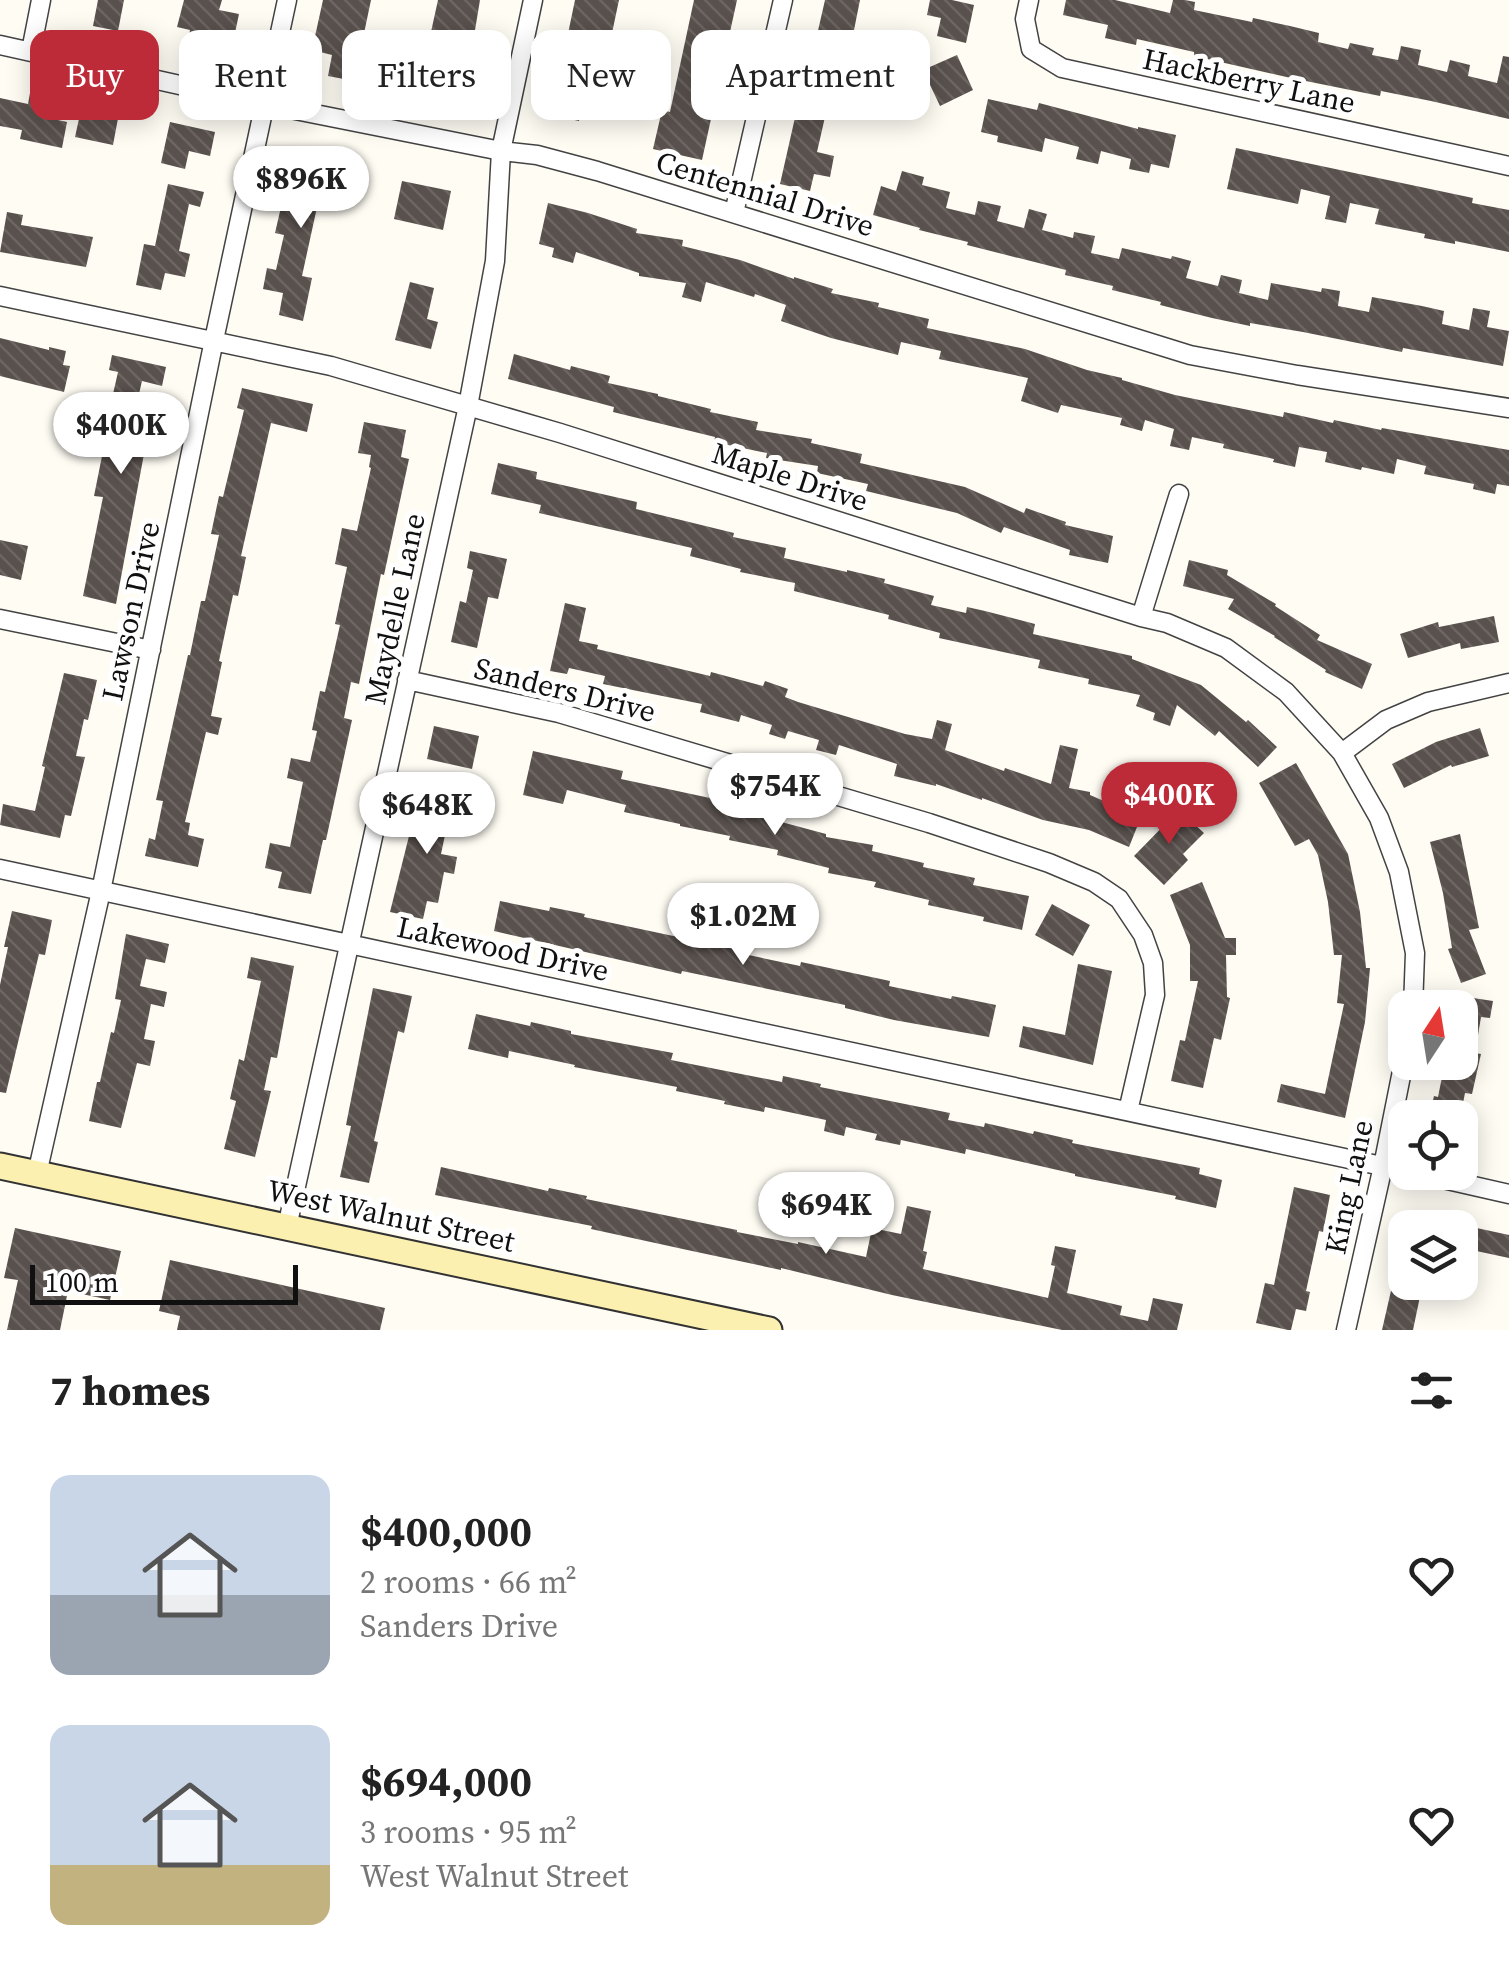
<!DOCTYPE html>
<meta charset="utf-8">
<style>
body{margin:0;font-family:"Source Serif 4",serif;background:#f6f6f6;color:#222;height:100vh;display:flex;flex-direction:column;font-size:38px;white-space:nowrap}
*{box-sizing:border-box;margin:0}
p{font-size:32px;color:#767676}
.icon{flex:none;width:55px;height:55px;fill:none;stroke:currentColor;stroke-width:2;stroke-linecap:round;stroke-linejoin:round}
.map{position:relative;height:1330px;overflow:hidden}
.side{display:flex;flex-direction:column;background:#fff;flex:1}
.side>*{flex:none}
.guide{position:absolute;left:30px;top:30px;width:1000px;height:90px;display:flex;gap:20px}
.needle{width:65px;rotate:12deg}
.controls{position:absolute;left:1388px;top:990px;display:grid;gap:20px}
.controls a{display:grid;place-items:center;width:90px;height:90px;border-radius:20px;background:#fff;box-shadow:0 5px 25px #0003;font-size:50px}
.scale{position:absolute;left:30px;bottom:25px;width:268px;box-sizing:border-box;padding-left:10px;border:5px solid #101010;border-top:0;font-size:28px;line-height:35px;white-space:nowrap;color:#101010;-webkit-text-stroke:8px #fff;paint-order:stroke}
.price{position:absolute;translate:-50% -85px;padding:0 22px;border-radius:35px;background:#fff;color:#222;font-size:32px;line-height:65px;filter:drop-shadow(0 2px 5px #0008)}
.price::after{content:'';position:absolute;left:50%;top:60px;width:30px;height:22px;margin-left:-15px;background:inherit;clip-path:polygon(0 0,100% 0,50% 100%)}
.price.active{background:#bd2b39;color:#fff}
ul{padding:0;list-style:none}
li{display:flex;align-items:center;gap:30px;height:250px;padding:0 50px}
li span{display:grid;place-items:center;flex:none;width:280px;height:200px;border-radius:20px;color:#555}
li>.icon{margin-inline-start:auto}
span .icon{width:120px;height:120px;fill:#fffc;stroke-width:1}
li b{font-size:42px}
h2{display:flex;justify-content:space-between;align-items:center;height:120px;padding:0 50px;font-size:42px}
.chip{padding:0 35px;border-radius:20px;background:#fff;box-shadow:0 5px 25px #0003;font-size:35px;line-height:90px}
.chip.active{background:#bd2b39;color:#fff}
.map>svg:first-child{display:block}
.building{fill:url(#building-back-hatch)}
.lines{fill:none;stroke-linecap:round;stroke-linejoin:round}
.minor-casing{stroke:#434343;stroke-width:21}
.secondary-casing{stroke:#323232;stroke-width:29}
.minor{stroke:#fff;stroke-width:18}
.secondary{stroke:#fcf0b1;stroke-width:25}
.labels{text-anchor:middle;stroke-width:10;stroke-linejoin:round;paint-order:stroke}
.street-label{font-size:30px;fill:#101010;stroke:#fff}
</style>
<div class="map">
<svg width="1509" height="1330" viewBox="0 0 1509 1330">
<defs>
<pattern id="building-back-hatch" width="6" height="6" patternUnits="userSpaceOnUse" patternTransform="scale(2.5)"><rect width="6" height="6" fill="#59514d"/><path d="M-1 5l2 2M0 0l6 6M5-1l2 2" fill="none" stroke="#6c6562"/></pattern>
</defs>
<rect width="100%" height="100%" fill="#fffcf4"/>
<path class="building" d="M 98,0 L 124,0 L 118,31 L 93,26 Z
M 184,0 L 222,0 L 219,10 L 239,14 L 232,47 L 213,43 L 212,52 L 187,46 L 190,30 L 177,27 Z
M 323,0 L 371,0 L 354,81 L 328,76 L 332,55 L 312,50 Z
M 438,0 L 480,0 L 463,102 L 430,95 L 441,43 L 429,41 Z
M 575,0 L 619,0 L 608,52 L 602,50 L 595,85 L 606,88 L 602,108 L 582,104 L 579,121 L 548,114 L 556,77 L 559,77 Z
M 694,0 L 737,0 L 702,160 L 653,149 L 662,110 L 670,112 Z
M 825,0 L 860,0 L 851,45 L 861,48 L 853,85 L 848,84 L 840,120 L 825,117 L 817,152 L 834,156 L 830,177 L 814,174 L 810,191 L 780,184 L 801,91 L 804,92 Z
M 930,0 L 952,0 L 974,5 L 966,43 L 937,36 L 941,18 L 927,15 Z
M 1066,0 L 1115,0 L 1170,13 L 1173,0 L 1185,0 L 1195,2 L 1194,10 L 1252,22 L 1253,18 L 1290,26 L 1319,33 L 1318,42 L 1348,49 L 1350,43 L 1374,48 L 1372,55 L 1398,60 L 1401,46 L 1421,50 L 1418,65 L 1447,72 L 1450,60 L 1470,65 L 1468,76 L 1497,83 L 1503,56 L 1509,57 L 1509,119 L 1431,101 L 1381,91 L 1380,96 L 1291,78 L 1194,56 L 1194,52 L 1137,39 L 1136,45 L 1105,38 L 1108,25 L 1063,15 Z
M 957,55 L 973,90 L 940,106 L 923,70 Z
M 30,93 L 53,98 L 49,118 L 67,122 L 62,148 L 20,139 L 22,130 L 0,126 L 0,98 L 28,104 Z
M 988,99 L 1037,110 L 1039,103 L 1138,129 L 1138,127 L 1176,135 L 1169,168 L 1151,164 L 1149,173 L 1129,169 L 1131,159 L 1101,151 L 1098,164 L 1076,159 L 1079,147 L 1045,138 L 1042,152 L 997,142 L 998,136 L 981,132 Z
M 82,105 L 119,113 L 113,145 L 75,137 Z
M 170,122 L 215,132 L 210,156 L 189,151 L 185,169 L 161,163 Z
M 291,148 L 338,158 L 334,175 L 343,177 L 337,202 L 319,198 L 302,276 L 312,278 L 303,321 L 279,315 L 283,293 L 263,289 L 267,268 L 276,270 L 284,235 L 275,233 L 281,207 L 301,212 L 309,174 L 286,169 Z
M 1236,148 L 1473,198 L 1472,203 L 1509,210 L 1509,252 L 1455,241 L 1455,244 L 1424,238 L 1425,234 L 1375,224 L 1379,209 L 1350,203 L 1346,223 L 1325,219 L 1330,196 L 1301,189 L 1298,204 L 1227,189 Z
M 902,171 L 924,177 L 922,185 L 950,192 L 946,208 L 975,215 L 978,201 L 1001,206 L 997,221 L 1024,228 L 1029,209 L 1047,214 L 1042,230 L 1073,238 L 1074,232 L 1095,236 L 1091,253 L 1119,259 L 1122,248 L 1171,259 L 1172,256 L 1191,261 L 1186,278 L 1218,286 L 1221,275 L 1242,280 L 1239,293 L 1268,300 L 1271,283 L 1321,292 L 1322,288 L 1340,291 L 1338,306 L 1369,312 L 1372,297 L 1422,306 L 1444,311 L 1442,324 L 1469,330 L 1473,308 L 1490,311 L 1487,327 L 1509,331 L 1503,366 L 1403,348 L 1402,352 L 1303,332 L 1250,323 L 1250,326 L 1212,318 L 1160,305 L 1161,302 L 1112,290 L 1113,286 L 1065,275 L 1066,270 L 967,245 L 968,242 L 919,230 L 920,228 L 873,215 L 881,186 L 896,191 Z
M 402,181 L 451,191 L 443,230 L 394,219 Z
M 168,184 L 204,192 L 200,207 L 189,204 L 179,251 L 190,254 L 185,277 L 165,273 L 161,290 L 136,285 L 144,244 L 155,246 Z
M 548,203 L 588,213 L 637,229 L 636,233 L 683,240 L 682,246 L 740,260 L 794,279 L 794,277 L 833,289 L 831,293 L 879,303 L 878,307 L 929,319 L 927,328 L 1025,349 L 1087,370 L 1122,378 L 1122,380 L 1175,395 L 1283,417 L 1284,412 L 1333,423 L 1334,420 L 1381,430 L 1382,428 L 1509,450 L 1509,486 L 1497,484 L 1495,494 L 1473,489 L 1474,484 L 1424,474 L 1426,466 L 1397,459 L 1394,474 L 1362,467 L 1361,470 L 1325,462 L 1327,452 L 1299,447 L 1295,467 L 1273,462 L 1274,459 L 1223,448 L 1224,444 L 1192,437 L 1189,450 L 1170,446 L 1174,429 L 1145,420 L 1142,431 L 1120,425 L 1122,418 L 1061,405 L 1058,413 L 1021,401 L 1028,378 L 939,359 L 941,351 L 901,342 L 898,355 L 831,338 L 781,321 L 786,305 L 755,294 L 754,297 L 706,282 L 701,302 L 682,297 L 686,283 L 639,276 L 639,273 L 576,252 L 573,263 L 552,257 L 554,248 L 539,244 Z
M 7,212 L 23,215 L 21,225 L 93,237 L 86,267 L 0,252 Z
M 410,282 L 434,288 L 427,319 L 438,322 L 431,349 L 395,340 Z
M 0,338 L 49,350 L 49,347 L 66,351 L 63,365 L 70,366 L 64,392 L 0,376 Z
M 514,354 L 570,370 L 571,366 L 610,376 L 608,383 L 658,394 L 658,396 L 711,409 L 710,412 L 758,422 L 756,430 L 812,439 L 811,443 L 862,454 L 860,463 L 965,487 L 1024,513 L 1026,508 L 1066,522 L 1065,525 L 1113,536 L 1108,563 L 1069,555 L 1070,550 L 1004,527 L 1001,533 L 957,513 L 866,491 L 868,484 L 817,473 L 818,466 L 766,458 L 767,453 L 714,442 L 715,437 L 613,412 L 614,407 L 508,379 Z
M 112,355 L 166,367 L 162,386 L 142,381 L 135,411 L 160,416 L 149,455 L 144,454 L 116,604 L 83,596 L 103,497 L 94,496 L 102,456 L 108,457 L 121,396 L 113,394 L 118,372 L 109,370 Z
M 242,388 L 313,404 L 307,432 L 271,423 L 241,556 L 246,557 L 238,596 L 233,595 L 219,661 L 222,662 L 211,716 L 222,718 L 218,735 L 206,732 L 185,822 L 190,823 L 188,835 L 204,839 L 198,867 L 145,856 L 149,838 L 155,840 L 163,801 L 156,800 L 188,655 L 190,655 L 201,601 L 205,601 L 219,535 L 211,534 L 219,496 L 223,497 L 244,410 L 237,408 Z
M 364,422 L 406,430 L 401,457 L 409,459 L 384,575 L 381,574 L 359,684 L 351,682 L 344,718 L 352,720 L 326,840 L 323,840 L 311,894 L 278,888 L 282,872 L 265,868 L 270,843 L 290,847 L 303,782 L 287,778 L 291,758 L 310,762 L 317,731 L 312,730 L 320,691 L 325,692 L 340,625 L 335,624 L 347,567 L 335,564 L 342,528 L 357,531 L 371,468 L 369,467 L 371,455 L 358,453 Z
M 498,463 L 537,472 L 536,479 L 637,502 L 636,509 L 734,533 L 733,537 L 786,548 L 784,558 L 847,572 L 847,570 L 885,579 L 884,583 L 934,596 L 931,605 L 966,613 L 967,607 L 985,611 L 1035,624 L 1033,634 L 1132,656 L 1132,659 L 1201,685 L 1246,722 L 1248,720 L 1277,747 L 1258,767 L 1219,731 L 1215,736 L 1177,705 L 1170,726 L 1153,720 L 1155,713 L 1136,706 L 1140,695 L 1088,684 L 1089,679 L 1038,668 L 1040,660 L 939,638 L 940,633 L 888,619 L 889,615 L 794,591 L 795,583 L 740,572 L 741,569 L 690,556 L 692,548 L 539,513 L 541,505 L 491,494 Z
M 0,540 L 28,546 L 21,580 L 0,575 Z
M 470,551 L 507,559 L 498,599 L 488,597 L 477,648 L 451,642 L 460,601 L 466,603 L 473,570 L 467,568 Z
M 1189,560 L 1228,570 L 1227,575 L 1276,604 L 1275,606 L 1320,635 L 1317,640 L 1372,664 L 1362,689 L 1325,672 L 1326,670 L 1274,637 L 1275,636 L 1228,609 L 1234,599 L 1183,586 Z
M 565,603 L 586,608 L 579,641 L 598,645 L 597,649 L 710,676 L 711,672 L 763,686 L 765,681 L 788,689 L 785,697 L 798,702 L 905,734 L 932,739 L 937,720 L 952,724 L 945,750 L 1004,771 L 1005,768 L 1051,784 L 1060,745 L 1078,749 L 1069,788 L 1090,792 L 1090,795 L 1141,817 L 1129,847 L 1089,830 L 1043,820 L 982,798 L 982,800 L 936,784 L 936,786 L 894,776 L 897,764 L 839,745 L 836,755 L 816,750 L 819,740 L 788,731 L 785,739 L 769,734 L 772,725 L 741,715 L 739,722 L 700,712 L 702,704 L 603,684 L 605,676 L 569,668 L 567,674 L 550,671 Z
M 1494,616 L 1499,642 L 1461,649 L 1460,643 L 1408,658 L 1400,634 L 1438,622 L 1439,627 Z
M 64,673 L 97,680 L 88,720 L 84,719 L 76,756 L 85,757 L 71,816 L 65,815 L 60,838 L 0,825 L 3,804 L 35,811 L 45,767 L 42,766 Z
M 434,726 L 479,736 L 472,769 L 427,759 Z
M 1480,728 L 1489,756 L 1452,767 L 1451,765 L 1404,788 L 1392,764 L 1436,742 Z
M 533,751 L 623,771 L 621,779 L 724,801 L 724,804 L 775,815 L 774,820 L 826,834 L 826,837 L 873,845 L 872,851 L 924,863 L 923,867 L 975,878 L 973,885 L 1029,896 L 1022,930 L 983,921 L 984,917 L 928,905 L 929,900 L 874,887 L 876,882 L 828,873 L 829,868 L 777,855 L 778,850 L 729,840 L 730,836 L 680,826 L 680,824 L 624,812 L 626,805 L 567,790 L 563,804 L 523,795 Z
M 1296,763 L 1348,854 L 1360,912 L 1366,968 L 1370,968 L 1365,1022 L 1345,1118 L 1277,1102 L 1281,1084 L 1325,1094 L 1344,1004 L 1337,1003 L 1342,955 L 1334,955 L 1328,902 L 1318,855 L 1309,839 L 1295,846 L 1259,783 Z
M 423,796 L 470,805 L 466,825 L 448,821 L 441,854 L 457,857 L 454,874 L 444,872 L 438,903 L 427,901 L 423,919 L 390,912 L 412,824 L 417,825 Z
M 1179,810 L 1204,833 L 1183,854 L 1188,860 L 1164,885 L 1134,856 Z
M 1460,834 L 1479,928 L 1469,930 L 1486,974 L 1461,983 L 1448,949 L 1452,948 L 1443,893 L 1430,842 Z
M 1202,882 L 1225,938 L 1236,938 L 1236,955 L 1226,955 L 1227,997 L 1230,998 L 1221,1040 L 1214,1038 L 1203,1088 L 1171,1081 L 1180,1040 L 1185,1041 L 1198,981 L 1190,981 L 1190,945 L 1170,895 Z
M 500,901 L 549,911 L 550,907 L 585,914 L 584,917 L 739,950 L 739,953 L 800,966 L 801,962 L 890,981 L 889,986 L 951,999 L 952,996 L 996,1005 L 989,1037 L 894,1020 L 845,1008 L 845,1005 L 682,971 L 681,974 L 642,965 L 494,931 Z
M 1052,904 L 1090,925 L 1073,956 L 1035,935 Z
M 12,911 L 52,920 L 45,955 L 39,954 L 6,1093 L 0,1092 L 0,985 L 8,947 L 4,947 Z
M 126,934 L 169,944 L 165,963 L 146,959 L 140,986 L 167,992 L 164,1007 L 151,1004 L 144,1039 L 155,1041 L 150,1066 L 137,1063 L 121,1128 L 89,1121 L 97,1082 L 100,1082 L 111,1032 L 114,1033 L 121,1000 L 115,999 Z
M 251,957 L 294,966 L 277,1058 L 271,1057 L 264,1090 L 271,1091 L 255,1157 L 224,1149 L 236,1101 L 230,1099 L 239,1059 L 244,1061 L 261,981 L 247,978 Z
M 1078,964 L 1112,971 L 1093,1065 L 1019,1047 L 1023,1026 L 1065,1035 Z
M 373,988 L 412,996 L 404,1033 L 398,1031 L 374,1141 L 378,1142 L 369,1183 L 340,1177 L 351,1126 L 346,1125 Z
M 1460,996 L 1493,1001 L 1490,1018 L 1481,1017 L 1475,1053 L 1481,1054 L 1472,1094 L 1465,1093 L 1460,1118 L 1429,1118 L 1434,1096 L 1438,1097 L 1445,1062 L 1460,1062 Z
M 476,1014 L 530,1026 L 531,1022 L 571,1031 L 571,1034 L 673,1053 L 671,1060 L 731,1072 L 782,1082 L 783,1076 L 821,1084 L 820,1087 L 950,1113 L 948,1120 L 984,1127 L 985,1123 L 1033,1134 L 1034,1131 L 1073,1140 L 1072,1143 L 1200,1168 L 1199,1174 L 1222,1180 L 1216,1208 L 1175,1199 L 1176,1196 L 1075,1176 L 1075,1174 L 966,1149 L 965,1154 L 901,1140 L 900,1145 L 875,1140 L 877,1134 L 846,1127 L 844,1136 L 824,1131 L 826,1120 L 765,1107 L 764,1112 L 724,1104 L 725,1101 L 676,1091 L 677,1087 L 574,1067 L 575,1065 L 509,1051 L 508,1058 L 468,1049 Z
M 441,1167 L 548,1191 L 549,1188 L 587,1196 L 586,1199 L 737,1230 L 737,1232 L 798,1244 L 798,1242 L 866,1257 L 872,1228 L 901,1234 L 907,1206 L 931,1211 L 923,1251 L 927,1252 L 923,1269 L 1048,1298 L 1055,1266 L 1051,1265 L 1055,1246 L 1076,1250 L 1067,1293 L 1122,1306 L 1120,1315 L 1148,1321 L 1153,1298 L 1183,1304 L 1177,1330 L 1062,1330 L 892,1295 L 781,1268 L 781,1270 L 692,1251 L 591,1229 L 592,1226 L 435,1195 Z
M 1294,1187 L 1330,1195 L 1323,1232 L 1319,1231 L 1306,1291 L 1310,1292 L 1306,1311 L 1296,1309 L 1291,1330 L 1288,1330 L 1256,1323 L 1265,1283 L 1274,1285 Z
M 1472,1227 L 1509,1235 L 1509,1258 L 1467,1249 Z
M 15,1228 L 121,1251 L 110,1300 L 68,1291 L 60,1330 L 7,1330 L 18,1280 L 4,1278 Z
M 170,1260 L 385,1308 L 380,1330 L 177,1330 L 180,1316 L 159,1311 Z
M 1393,1282 L 1423,1282 L 1413,1330 L 1382,1330 Z"/>
<g class="lines">
<defs>
<path id="minor" d="M 1029,0 L 1025,19 L 1031,49 L 1062,68 L 1509,166
M 0,45 L 265,104 L 501,151 L 537,155 L 597,171 L 1190,355 L 1297,375 L 1509,408
M 31,51 L 41,0
M 734,213 L 783,0
M 0,296 L 331,366 L 560,433 L 1141,617 L 1167,623 L 1226,648 L 1286,692 L 1342,753 L 1379,818 L 1399,872 L 1415,953 L 1413,1008
M 1141,617 L 1179,494
M 0,619 L 151,650
M 407,680 L 559,713 L 929,823 L 1049,863 L 1094,882 L 1119,899 L 1143,935 L 1153,963 L 1155,995 L 1128,1111
M 1342,753 L 1386,720 L 1428,702 L 1509,683
M 0,869 L 1405,1171
M 1412,1172 L 1509,1194
M 37,1174 L 101,891 L 214,340 L 287,0
M 287,1227 L 468,406 L 495,261 L 501,151 L 533,0
M 1346,1330 L 1383,1166 L 1405,1056"/>
<path id="secondary" d="M 0,1166 L 769,1330"/>
</defs>
<use href="#minor" class="minor-casing"/>
<use href="#secondary" class="secondary-casing"/>
<use href="#minor" class="minor"/>
<use href="#secondary" class="secondary"/>
</g>
<g class="labels">
<g class="street-label">
<text transform="translate(1249 81) rotate(12)" y="10">Hackberry Lane</text>
<text transform="translate(765 194) rotate(17)" y="10">Centennial Drive</text>
<text transform="translate(790 477) rotate(18)" y="10">Maple Drive</text>
<text transform="translate(395 609) rotate(-78)" y="10">Maydelle Lane</text>
<text transform="translate(131 611) rotate(-78)" y="10">Lawson Drive</text>
<text transform="translate(565 690) rotate(14)" y="10">Sanders Drive</text>
<text transform="translate(503 949) rotate(12)" y="10">Lakewood Drive</text>
<text transform="translate(1349 1187) rotate(-78)" y="10">King Lane</text>
<text transform="translate(391 1216) rotate(12)" y="10">West Walnut Street</text>
</g>
</g>
</svg>
<div class="controls">
<a><svg class="needle" viewBox="-14 -14 28 28"><path d="M0-13l5 13h-10z" fill="#e53935"/><path d="M0 13l5-13h-10z" fill="#767676"/></svg></a>
<a><svg class="icon" aria-label="locate" viewBox="0 0 24 24"><circle cx="12" cy="12" r="6"/><path d="M12 2v4M12 18v4M2 12h4M18 12h4"/></svg></a>
<a><svg class="icon" aria-label="layers" viewBox="0 0 24 24"><path d="M12 4l9 5-9 5-9-5zM3 14l9 5 9-5"/></svg></a>
</div>
<div class="scale">100 m</div>
<b class="price" style="left:301px;top:231px">$896K</b>
<b class="price" style="left:121px;top:477px">$400K</b>
<b class="price" style="left:775px;top:838px">$754K</b>
<b class="price active" style="left:1169px;top:847px">$400K</b>
<b class="price" style="left:427px;top:857px">$648K</b>
<b class="price" style="left:743px;top:968px">$1.02M</b>
<b class="price" style="left:826px;top:1257px">$694K</b>
<div class="guide">
<a class="chip active">Buy</a>
<a class="chip">Rent</a>
<a class="chip">Filters</a>
<a class="chip">New</a>
<a class="chip">Apartment</a>
</div>
</div>
<section class="side">
<h2>7 homes<svg class="icon" aria-label="filters" viewBox="0 0 24 24"><path d="M4 7h16M4 17h16"/><circle cx="9" cy="7" r="2"/><circle cx="15" cy="17" r="2"/></svg></h2>
<ul>
<li><span style="background:linear-gradient(#c9d6e8 60%,#9aa5b1 0)"><svg class="icon" aria-label="home" viewBox="0 0 24 24"><path d="M3 11l9-7 9 7M6 9v11h12V9"/></svg></span><div><b>$400,000</b><p>2 rooms · 66 m²</p><p>Sanders Drive</p></div><svg class="icon" aria-label="heart" viewBox="0 0 24 24"><path d="M12 20l-8-8c-3-5 5-10 8-4 3-6 11-1 8 4z"/></svg></li>
<li><span style="background:linear-gradient(#c9d6e8 70%,#c2b280 0)"><svg class="icon" aria-label="home" viewBox="0 0 24 24"><path d="M3 11l9-7 9 7M6 9v11h12V9"/></svg></span><div><b>$694,000</b><p>3 rooms · 95 m²</p><p>West Walnut Street</p></div><svg class="icon" aria-label="heart" viewBox="0 0 24 24"><path d="M12 20l-8-8c-3-5 5-10 8-4 3-6 11-1 8 4z"/></svg></li>
</ul>
</section>
